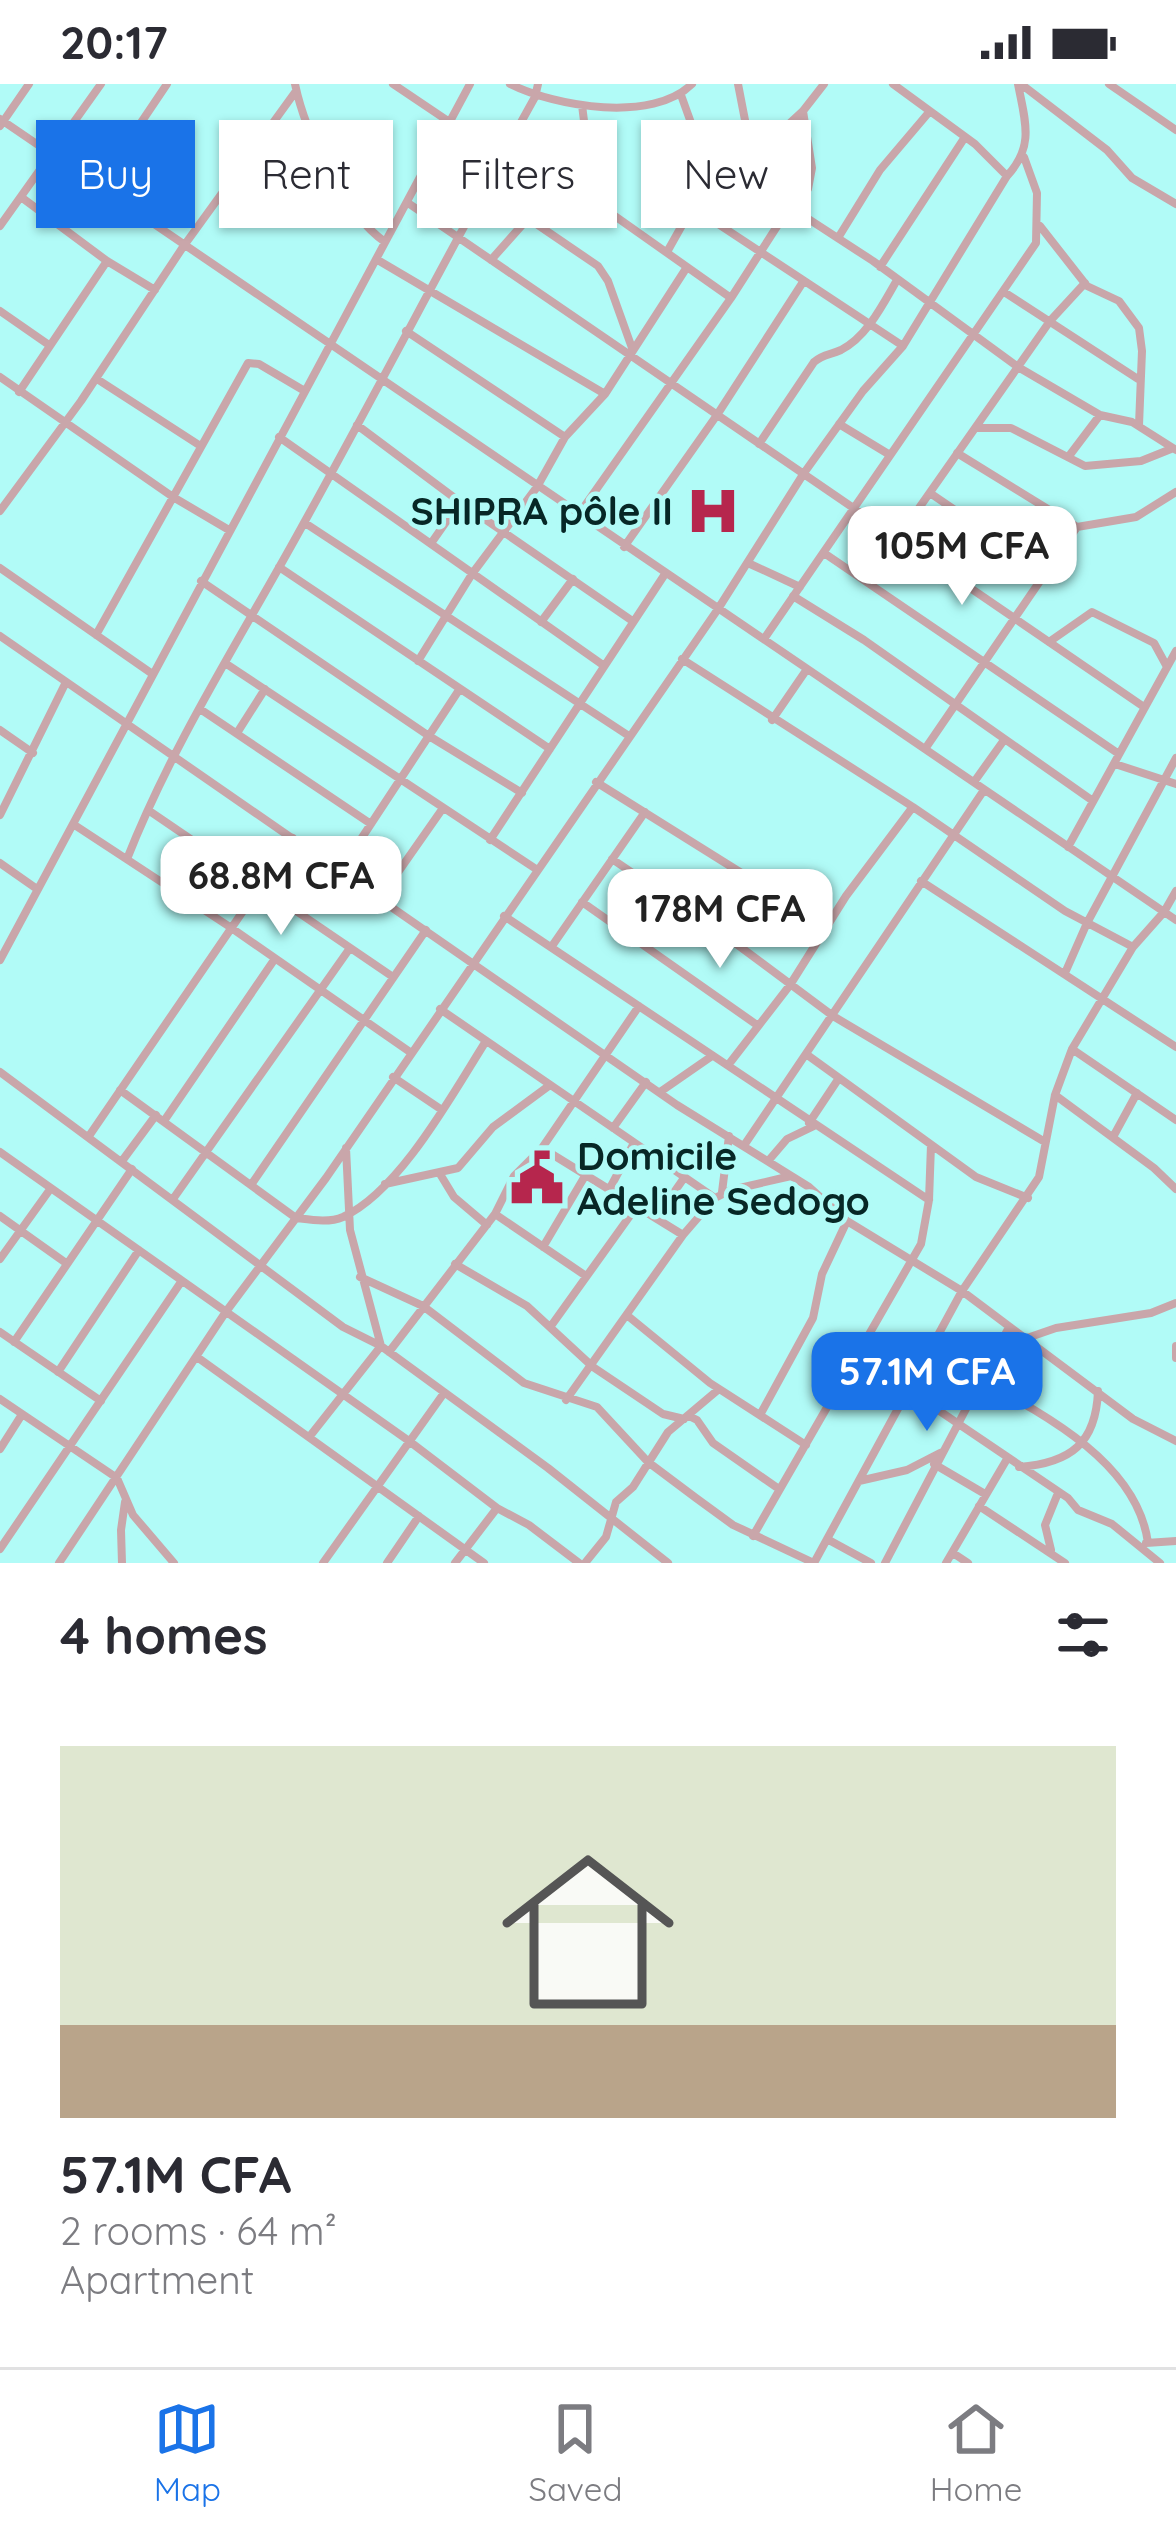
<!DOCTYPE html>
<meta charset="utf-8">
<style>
body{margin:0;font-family:Quicksand,sans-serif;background:#f7f7f7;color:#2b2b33;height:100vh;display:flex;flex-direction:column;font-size:45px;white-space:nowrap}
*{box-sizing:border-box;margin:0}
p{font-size:39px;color:#7c7c81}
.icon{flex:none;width:66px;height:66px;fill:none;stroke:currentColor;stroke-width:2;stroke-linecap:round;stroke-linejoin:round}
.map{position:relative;height:1479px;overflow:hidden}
.sheet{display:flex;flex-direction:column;background:#fff;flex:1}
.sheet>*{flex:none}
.guide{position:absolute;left:36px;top:36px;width:1104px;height:108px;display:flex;gap:24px}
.price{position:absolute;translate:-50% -102px;padding:0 27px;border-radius:24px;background:#fff;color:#222;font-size:39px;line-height:78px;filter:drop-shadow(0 3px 6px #0008)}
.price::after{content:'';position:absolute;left:50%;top:72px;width:36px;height:27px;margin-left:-18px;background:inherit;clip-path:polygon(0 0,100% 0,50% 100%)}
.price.active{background:#1a73e8;color:#fff}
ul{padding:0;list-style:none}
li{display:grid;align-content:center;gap:24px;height:636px;padding:0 60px}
li span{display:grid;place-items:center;height:372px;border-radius:0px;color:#555}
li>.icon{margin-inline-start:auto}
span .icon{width:216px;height:216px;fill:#fffc;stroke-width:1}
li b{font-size:51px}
h2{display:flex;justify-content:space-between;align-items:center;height:144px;padding:0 60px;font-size:51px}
.pill{padding:0 42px;border-radius:0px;background:#fff;box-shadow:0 3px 9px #0004;font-size:42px;line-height:108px}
.pill.active{background:#1a73e8;color:#fff}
.status{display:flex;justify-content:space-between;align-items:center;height:84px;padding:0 60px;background:#fff;direction:ltr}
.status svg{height:33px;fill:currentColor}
.dock{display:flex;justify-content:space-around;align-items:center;height:168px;border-top:3px solid #e1e1e2;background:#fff;font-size:33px;color:#7c7c81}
.dock a{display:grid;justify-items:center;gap:6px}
.dock .active{color:#1a73e8}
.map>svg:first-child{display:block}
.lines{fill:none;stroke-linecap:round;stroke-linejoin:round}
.minor{stroke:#c9a6aa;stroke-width:8}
.labels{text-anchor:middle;stroke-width:9;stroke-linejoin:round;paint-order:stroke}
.poi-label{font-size:39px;font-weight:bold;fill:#072726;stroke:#b1fbf7;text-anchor:end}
</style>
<div class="status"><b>20:17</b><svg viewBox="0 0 49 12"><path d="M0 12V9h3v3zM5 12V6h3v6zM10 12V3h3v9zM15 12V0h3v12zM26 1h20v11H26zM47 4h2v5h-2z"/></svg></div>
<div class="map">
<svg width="1176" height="1479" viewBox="0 0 1176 1479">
<rect width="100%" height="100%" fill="#b1fbf7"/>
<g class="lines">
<path class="minor" d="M 295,0 C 305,49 344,129 385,158
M 393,0 L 451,39
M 510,0 C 556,23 653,39 692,0
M 738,0 L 756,93 L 767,108 L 873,177 L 1018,283 L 1100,331 L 1132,338 L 1176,366
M 893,0 L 975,60 L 1007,92
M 1021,0 L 1107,66 L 1132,94 L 1176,120
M 1109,0 L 1176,46
M 681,11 L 699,61 L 710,134
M 582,21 L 594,117
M 0,35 L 1176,836
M 0,42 L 29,0
M 776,52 L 803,27
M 751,53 L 805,53
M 510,58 L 731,214
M 482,103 L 598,182 L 608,197 L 632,264
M 97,104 L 167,0
M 21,113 L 107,177 L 155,206
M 408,119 L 1144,623
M 0,142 L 101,0
M 1040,142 L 1087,202 L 1119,217 L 1139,244 L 1142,267 L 1139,341
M 838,154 L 880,86 L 930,27
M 667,168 L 685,136 L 706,132 L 903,262
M 376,175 L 605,310
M 491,176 L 563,95
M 880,183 L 965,53
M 1004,208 L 1138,295
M 0,227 L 49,261
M 406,247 L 565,353
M 0,293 L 173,413 L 229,446
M 97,295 L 199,361
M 19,308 L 107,177
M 839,340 L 890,371
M 357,341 L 460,418 L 432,458
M 977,344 L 1011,344 L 1085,382 L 1141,377 L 1171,365
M 279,353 L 603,581
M 759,360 L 814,278 C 823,270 830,271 841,266 C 867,253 883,220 897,196
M 957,369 L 1077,443 L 1136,433 L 1176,408
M 1069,372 L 1100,331
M 930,409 L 1044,487
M 460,418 L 631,536
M 0,427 L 81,317 L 183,163 L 296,7
M 579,430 L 731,214 L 783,133 L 808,105 L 812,84 L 803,27 L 824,0
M 305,439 L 629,652
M 898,454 L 1050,237 L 1085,199
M 624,463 L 717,331 L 803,198
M 824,469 L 1119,670
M 748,479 L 800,503
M 279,483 L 550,665
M 0,484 L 151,589
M 201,497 L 429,652 L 522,709
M 793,512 L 864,556 L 1093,717
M 541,538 L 573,495
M 96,551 L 248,279 L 259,280 L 303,306
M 0,552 L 677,1021 L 809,1103 L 847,1137 L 962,1207 L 1133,1335 L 1176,1357
M 764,555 L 1036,159 L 1037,109 L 1024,73
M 1049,558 L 1092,528 L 1154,559 L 1166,581
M 682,575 L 913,723 L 1065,827 L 1133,863
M 418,577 L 472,490 L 537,403 L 565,353 L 605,310 L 687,183
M 225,579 L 536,785
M 200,625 L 371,740
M 772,636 L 807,585
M 0,646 L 33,669
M 237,649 L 265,605
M 925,665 L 1077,443
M 1115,680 L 1176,700
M 596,698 L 743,790 L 819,852
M 974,698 L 1004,656
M 148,726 L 393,893
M 0,731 L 66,598
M 73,740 L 230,843 L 410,968
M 490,756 L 665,490
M 1068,763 L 1176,567
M 127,775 C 174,656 244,549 305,437 C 383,296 457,153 535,13 L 538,0
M 612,775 L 727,853 L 833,932 L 1045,1058
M 0,779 L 37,805
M 340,787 L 459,606
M 921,797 L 1176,963
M 380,814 L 443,724
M 582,818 L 757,941
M 504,832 L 929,1116
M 727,853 L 758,802
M 552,862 L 645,728
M 0,876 L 470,0
M 1065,889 L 1087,839 L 1176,674
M 440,925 L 715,1114
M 1072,965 L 1176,1036
M 806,970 L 976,1093 L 1028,1114
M 729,980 L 790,901 L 846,812 L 912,724
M 0,988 L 343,1243 L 381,1262 L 548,1384 L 668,1479
M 393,993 L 442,1026
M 120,1006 L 296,1134 C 312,1136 329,1139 343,1133 C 400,1107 453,1009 486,957
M 660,1008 L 712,972
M 1055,1011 L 1154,1084 L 1176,1105
M 164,1037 L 274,876
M 809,1039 L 839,994
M 613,1044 L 646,998
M 89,1052 L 293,754
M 1113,1053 L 1137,1009
M 745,1060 L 984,706
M 542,1064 L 683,1151
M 0,1068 L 409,1357 L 497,1424 L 529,1441 L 579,1479
M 769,1076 L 787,1055 L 814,1042
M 122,1077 L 156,1031
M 440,1090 L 454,1113 L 487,1141
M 385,1100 L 458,1084 L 493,1043 L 550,1001
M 251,1101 L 426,846
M 610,1104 L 634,1059
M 722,1108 L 729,1052
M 173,1115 L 350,864
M 495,1130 L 586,1192
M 0,1132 L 66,1179
M 656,1134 L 684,1094
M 543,1163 L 585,1092
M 0,1175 L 51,1104
M 455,1180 L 527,1222 L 593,1283 L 663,1330 L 684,1335
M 360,1193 L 423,1222 L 524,1299 L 597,1323 L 648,1378 L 696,1414 L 733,1441 L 814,1479 L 962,1207 L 1039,1093 L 1055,1011 L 1072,965 L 1133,863 L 1164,828 L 1176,807
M 628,1232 L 710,1299 L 806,1361
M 551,1242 L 637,1122
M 0,1248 L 101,1317
M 1027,1254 L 1056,1244 L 1151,1229 L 1176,1219
M 14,1258 L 132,1085
M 1176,1262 L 1176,1274
M 928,1266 C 1002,1312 1135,1361 1148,1459
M 389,1268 L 495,1130 L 514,1092 L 542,1064 L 639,922
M 197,1273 L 484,1479
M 946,1276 L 1002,1255
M 854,1278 L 907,1305 L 1068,1414 L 1078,1426 L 1112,1440 L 1160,1479
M 58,1288 L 139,1166
M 0,1315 L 117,1394 L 133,1431 L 174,1479
M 566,1316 L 683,1151 L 715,1114 L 731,1106 L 791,1092
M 760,1331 L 813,1234 L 822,1190 L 847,1137
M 689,1332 L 697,1336 L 713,1359 L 779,1405
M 310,1352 L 381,1262 L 350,1146 L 346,1064
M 0,1365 L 21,1332
M 934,1380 L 985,1410
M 1019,1383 C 1071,1379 1096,1359 1098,1307
M 859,1397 L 907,1386 L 940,1369
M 979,1422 L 1065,1479
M 753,1452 L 921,1160 L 929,1116 L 931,1061
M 827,1455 L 871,1479
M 1146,1459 L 1176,1457
M 0,1465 L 181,1198
M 1051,1466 L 1045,1441 L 1058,1409
M 953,1469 L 968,1479
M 59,1479 L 225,1229 L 326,1094 L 718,525 L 804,389 L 863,307 L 903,262 L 1007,92 C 1035,62 1025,37 1018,0
M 122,1479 L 121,1446 L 125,1418
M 323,1479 L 444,1309
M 387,1479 L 419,1432
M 455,1479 L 497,1424
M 585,1479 L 606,1453 L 616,1418 L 633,1403 L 668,1348 L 719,1305
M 885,1479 L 1009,1243
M 946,1479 L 1007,1375"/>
</g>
<defs>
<symbol id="hospital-bare" viewBox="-9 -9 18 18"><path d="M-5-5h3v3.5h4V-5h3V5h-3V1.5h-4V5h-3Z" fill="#b6264d" stroke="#b1fbf7" stroke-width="2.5" paint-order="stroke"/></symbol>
<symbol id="civic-bare" viewBox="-9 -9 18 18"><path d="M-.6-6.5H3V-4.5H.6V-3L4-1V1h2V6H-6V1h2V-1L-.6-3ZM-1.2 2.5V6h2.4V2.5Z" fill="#b6264d" stroke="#b1fbf7" stroke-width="2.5" paint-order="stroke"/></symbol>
</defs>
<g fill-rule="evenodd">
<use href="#hospital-bare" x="675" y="389" width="76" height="76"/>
<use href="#civic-bare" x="499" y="1056" width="76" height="76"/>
</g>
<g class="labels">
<g class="poi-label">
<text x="673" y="441">SHIPRA pôle II</text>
<text x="577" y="1086" text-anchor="start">Domicile<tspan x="577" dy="45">Adeline Sedogo</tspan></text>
</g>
</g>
</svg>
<b class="price" style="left:962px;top:524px">105M CFA</b>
<b class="price" style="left:281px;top:854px">68.8M CFA</b>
<b class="price" style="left:720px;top:887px">178M CFA</b>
<b class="price active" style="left:927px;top:1350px">57.1M CFA</b>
<div class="guide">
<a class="pill active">Buy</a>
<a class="pill">Rent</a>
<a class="pill">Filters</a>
<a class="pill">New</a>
</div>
</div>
<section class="sheet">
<h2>4 homes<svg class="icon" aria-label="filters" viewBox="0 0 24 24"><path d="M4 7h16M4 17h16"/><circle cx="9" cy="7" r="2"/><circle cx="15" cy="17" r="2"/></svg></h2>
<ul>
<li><span style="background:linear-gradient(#dfe7d0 75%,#b9a48a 0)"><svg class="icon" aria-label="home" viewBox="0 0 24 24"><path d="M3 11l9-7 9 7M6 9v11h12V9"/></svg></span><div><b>57.1M CFA</b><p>2 rooms · 64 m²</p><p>Apartment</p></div></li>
</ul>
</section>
<nav class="dock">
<a class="active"><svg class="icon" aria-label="map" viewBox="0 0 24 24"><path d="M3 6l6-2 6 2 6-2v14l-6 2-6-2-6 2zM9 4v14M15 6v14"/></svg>Map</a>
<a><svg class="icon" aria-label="saved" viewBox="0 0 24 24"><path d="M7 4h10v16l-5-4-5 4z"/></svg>Saved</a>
<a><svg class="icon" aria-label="home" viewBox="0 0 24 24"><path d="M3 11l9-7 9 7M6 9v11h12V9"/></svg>Home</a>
</nav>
